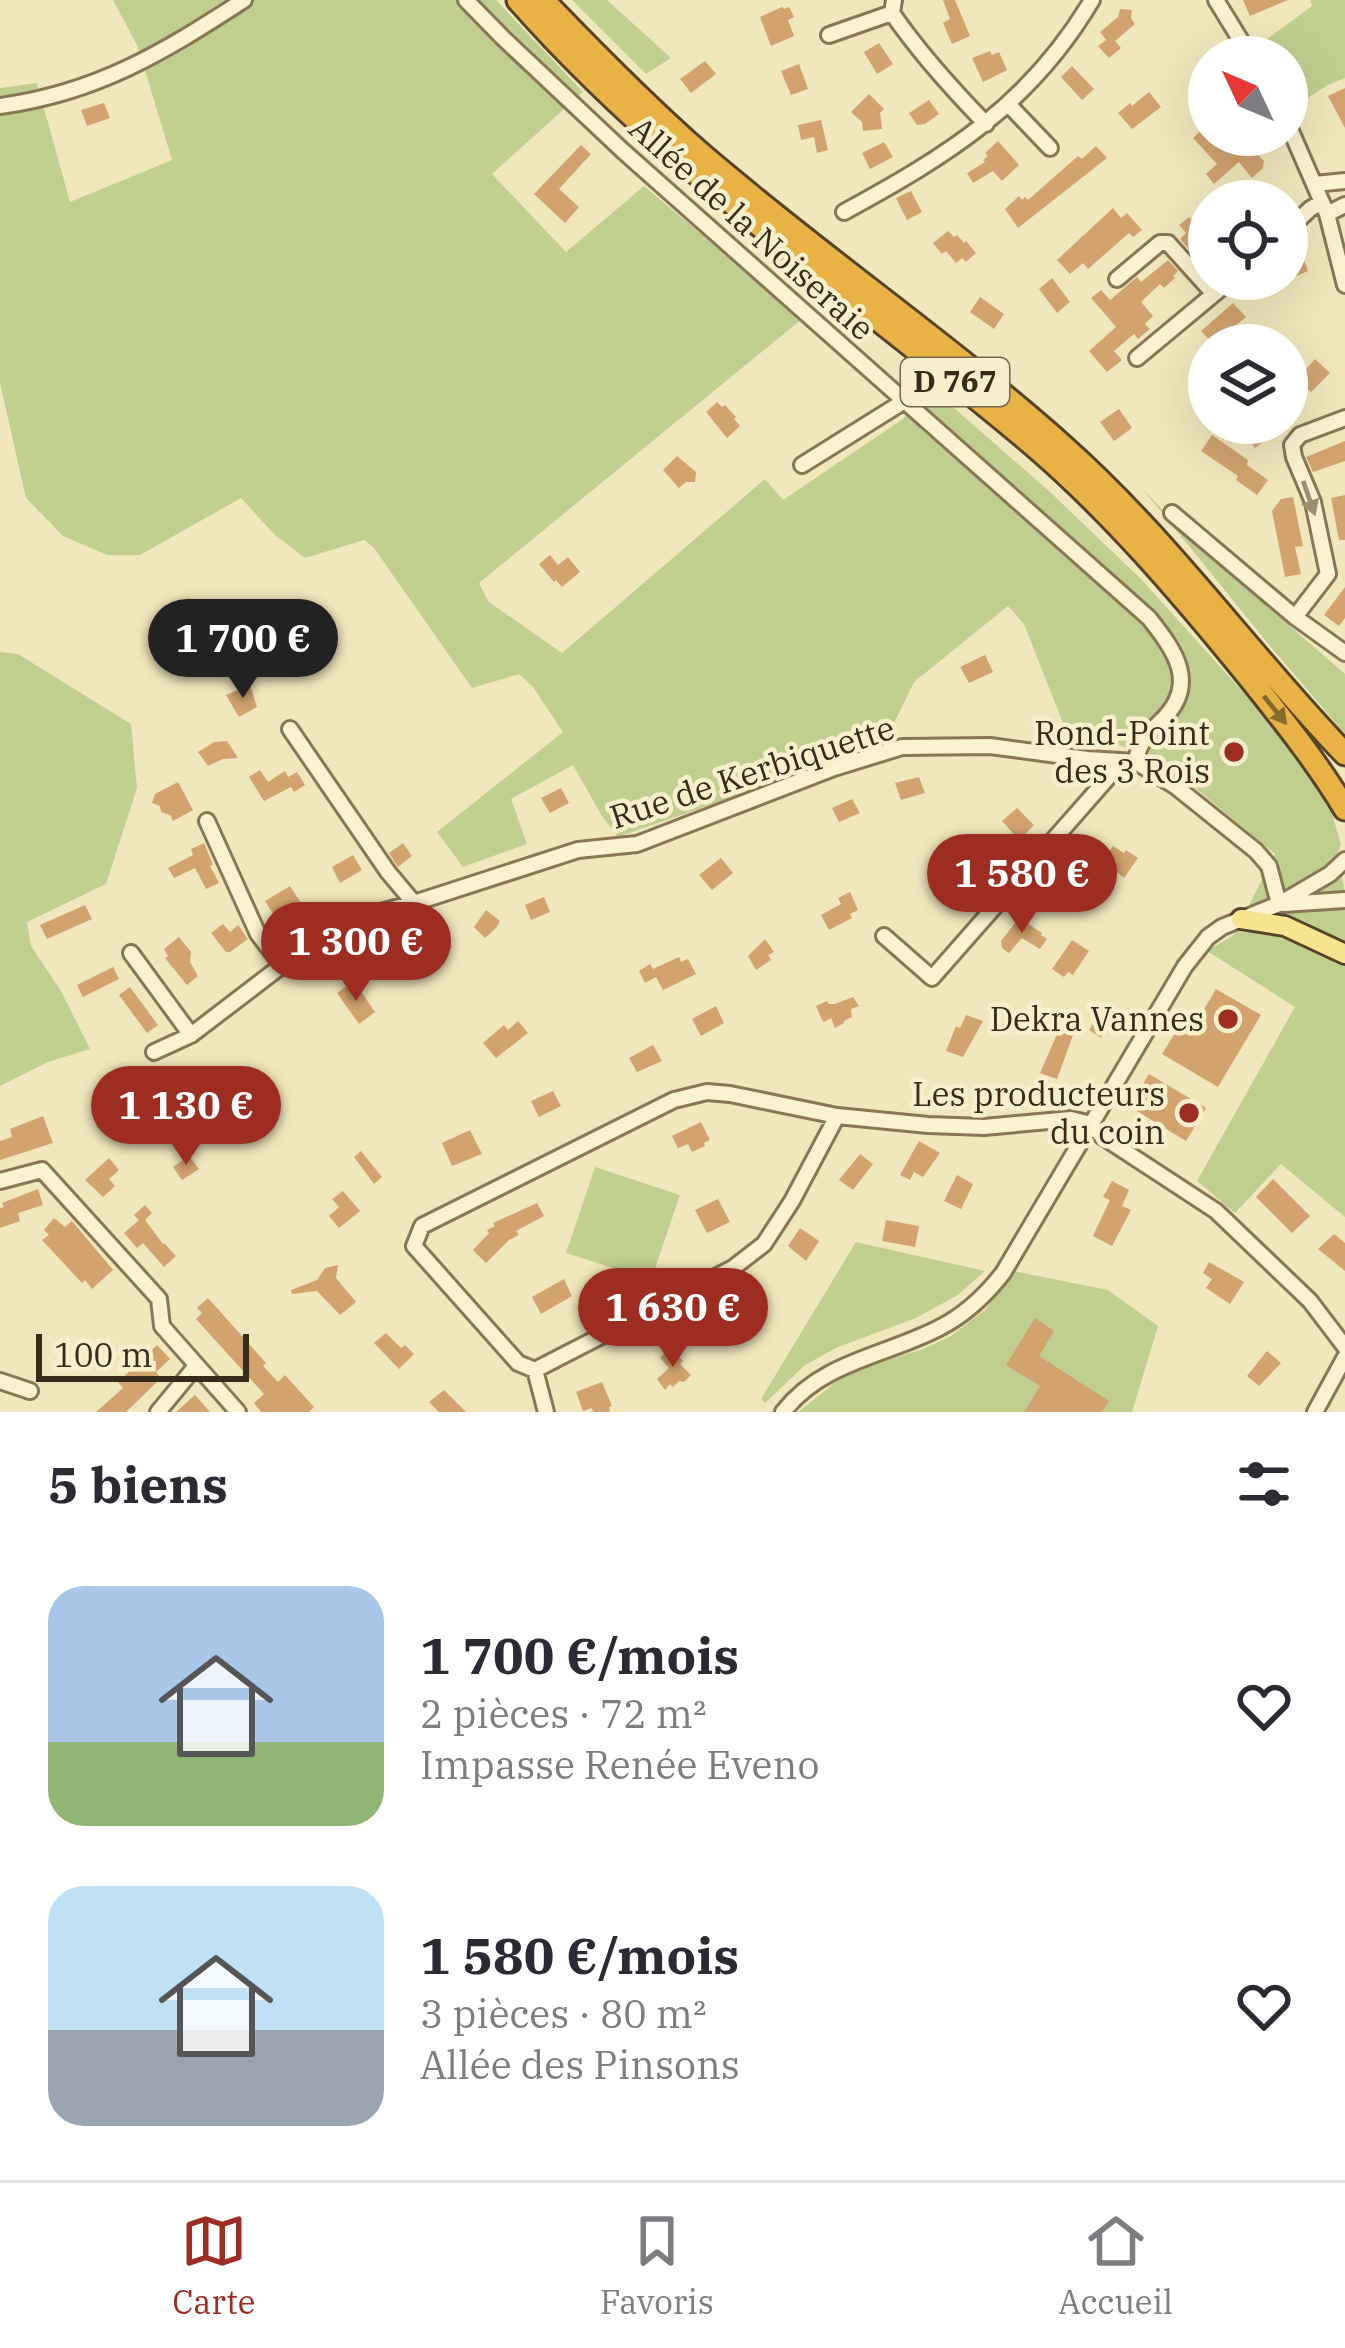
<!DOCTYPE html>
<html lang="fr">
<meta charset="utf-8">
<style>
body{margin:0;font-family:"IBM Plex Serif",serif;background:#f2f2f3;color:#2b2b33;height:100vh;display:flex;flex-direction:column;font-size:45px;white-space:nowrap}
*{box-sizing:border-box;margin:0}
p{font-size:39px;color:#7c7c81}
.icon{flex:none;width:66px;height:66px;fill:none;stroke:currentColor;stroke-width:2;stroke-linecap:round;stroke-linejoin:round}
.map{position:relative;height:1412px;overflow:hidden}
.sheet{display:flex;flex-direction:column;background:#fff;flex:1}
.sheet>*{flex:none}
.needle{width:78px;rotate:314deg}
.fabs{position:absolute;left:1188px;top:36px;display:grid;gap:24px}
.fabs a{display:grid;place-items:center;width:120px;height:120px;border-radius:50%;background:#fff;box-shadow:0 12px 48px #0002;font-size:60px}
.scale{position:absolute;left:36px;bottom:30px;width:213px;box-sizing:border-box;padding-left:12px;border:6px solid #372c1a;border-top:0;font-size:33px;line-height:42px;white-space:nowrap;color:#372c1a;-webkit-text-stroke:9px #f8f0cc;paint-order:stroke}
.price{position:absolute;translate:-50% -102px;padding:0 27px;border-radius:42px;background:#9d2d20;color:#fff;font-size:39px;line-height:78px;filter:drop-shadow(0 3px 6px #0008)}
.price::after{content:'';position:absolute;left:50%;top:72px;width:36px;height:27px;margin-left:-18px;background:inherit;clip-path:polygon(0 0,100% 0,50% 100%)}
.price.current{background:#222;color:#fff}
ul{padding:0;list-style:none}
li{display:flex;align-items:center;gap:36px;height:300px;padding:0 48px}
li span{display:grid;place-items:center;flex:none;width:336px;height:240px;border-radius:36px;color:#555}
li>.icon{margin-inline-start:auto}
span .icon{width:144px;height:144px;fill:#fffc;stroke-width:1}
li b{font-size:51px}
h2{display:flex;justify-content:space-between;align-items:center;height:144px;padding:0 48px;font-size:51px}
.menu{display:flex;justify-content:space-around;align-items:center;height:168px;border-top:3px solid #e1e1e2;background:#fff;font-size:33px;color:#7c7c81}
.menu a{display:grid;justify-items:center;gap:6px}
.menu .current{color:#9d2d20}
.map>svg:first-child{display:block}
.green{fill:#c0cf8f}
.building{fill:#d2a36f}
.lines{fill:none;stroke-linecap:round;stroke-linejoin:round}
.minor-casing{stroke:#897754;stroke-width:20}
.major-casing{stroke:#564329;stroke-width:24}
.highway-casing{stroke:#564329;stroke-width:27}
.minor{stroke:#fbf3cf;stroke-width:14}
.major{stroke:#f8e48f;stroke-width:18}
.highway{stroke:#e8b344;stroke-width:21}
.oneway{fill:#999074}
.oneway2{fill:#87692d}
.poi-dot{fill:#9d2d20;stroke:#f8f0cc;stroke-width:4.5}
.labels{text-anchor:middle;stroke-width:9;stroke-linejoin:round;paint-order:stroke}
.shield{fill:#f8f0cc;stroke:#71674f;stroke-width:3}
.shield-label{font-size:30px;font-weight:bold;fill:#372c1a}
.street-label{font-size:33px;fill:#372c1a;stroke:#f8f0cc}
.poi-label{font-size:33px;fill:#372c1a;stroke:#f8f0cc;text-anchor:end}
</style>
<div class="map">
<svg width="1345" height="1412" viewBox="0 0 1345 1412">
<rect width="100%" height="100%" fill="#f1e7bc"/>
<path class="green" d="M 113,0 L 496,0 L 583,92 L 492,174 L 566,252 L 644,186 L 802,319 L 479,583 L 489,602 L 562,653 L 765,479 L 783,500 L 903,419 L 930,387 L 1049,491 L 1142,580 L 1276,729 L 1330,806 L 1341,845 L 1337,855 L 1345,892 L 1345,1217 L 1281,1164 L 1235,1213 L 1197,1181 L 1295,1007 L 1207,951 L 1234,935 L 1275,854 L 1159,758 L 1065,728 L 1024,624 L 1008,606 L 914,682 L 884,744 L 618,837 L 602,816 L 573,765 L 511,799 L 527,844 L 463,867 L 437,832 L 563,732 L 533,687 L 519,674 L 472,688 L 374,548 L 364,540 L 305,558 L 275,535 L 241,498 L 140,555 L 107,555 L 63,536 L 26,498 L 0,383 L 0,88 L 37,83 L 70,202 L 172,160 L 138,47 Z
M 572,0 L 607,0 L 671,58 L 646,74 Z
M 1310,0 L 1345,0 L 1345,78 L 1328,85 L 1293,107 L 1287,96 L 1287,57 L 1266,57 L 1259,45 L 1312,6 Z
M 1142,488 L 1190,539 L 1345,674 L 1345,734 L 1270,646 Z
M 0,652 L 18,654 L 131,724 L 137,788 L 106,884 L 27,922 L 31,946 L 61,991 L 90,1049 L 48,1062 L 0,1086 Z
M 595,1167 L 680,1195 L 651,1280 L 566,1253 Z
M 856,1242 L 985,1271 L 958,1295 L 916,1318 L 838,1347 L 805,1365 L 765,1403 L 761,1399 Z
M 1013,1271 L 1108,1290 L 1158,1326 L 1132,1412 L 798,1412 L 847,1373 L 923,1349 L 951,1336 L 986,1309 Z"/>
<path class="building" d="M 943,0 L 955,0 L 970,36 L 952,44 L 943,23 L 950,19 Z
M 1243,0 L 1288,0 L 1250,16 Z
M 782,7 L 784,9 L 789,7 L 794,17 L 788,20 L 794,36 L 771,46 L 760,17 Z
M 1120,9 L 1132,10 L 1131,18 L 1135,24 L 1115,41 L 1121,48 L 1109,58 L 1098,46 L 1106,40 L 1100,32 L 1118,17 Z
M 879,43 L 893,64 L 877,74 L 864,52 Z
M 990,51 L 992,55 L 999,52 L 1007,70 L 983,82 L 972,58 Z
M 705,61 L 716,74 L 691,93 L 680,79 Z
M 799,64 L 808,89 L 791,95 L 781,71 Z
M 1072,66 L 1094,89 L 1082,100 L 1061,77 Z
M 1345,88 L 1345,128 L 1328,96 Z
M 1149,92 L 1161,107 L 1132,129 L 1118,113 L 1130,103 L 1132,106 Z
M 869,94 L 884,109 L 880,113 L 882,129 L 863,131 L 862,122 L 851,112 Z
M 929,100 L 939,114 L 925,124 L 917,125 L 909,113 Z
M 104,103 L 110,118 L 87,126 L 81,110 Z
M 821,120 L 828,150 L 817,153 L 814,137 L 801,140 L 798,125 Z
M 1209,123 L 1209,135 L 1216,135 L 1231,152 L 1244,141 L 1264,161 L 1263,168 L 1252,178 L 1239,162 L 1214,184 L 1206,174 L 1217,164 L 1193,138 Z
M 998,141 L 1019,165 L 1002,181 L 993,171 L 973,183 L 967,173 L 985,162 L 983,160 L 988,156 L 985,153 Z
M 884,142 L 893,157 L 870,169 L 862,153 Z
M 581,145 L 591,154 L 559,189 L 579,207 L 565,223 L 534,194 Z
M 1096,146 L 1107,158 L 1018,228 L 1005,209 L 1019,196 L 1022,200 L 1025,197 L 1028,200 L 1078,156 L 1082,159 Z
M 911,191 L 922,212 L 907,220 L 896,198 Z
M 1113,208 L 1121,218 L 1127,213 L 1142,230 L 1133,237 L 1129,233 L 1088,269 L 1083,263 L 1070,274 L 1057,260 Z
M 1189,217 L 1202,232 L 1198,237 L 1203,243 L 1192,253 L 1180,239 L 1186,233 L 1179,225 Z
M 948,231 L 954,237 L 957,235 L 964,243 L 966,241 L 976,253 L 966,262 L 962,258 L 956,263 L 946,251 L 942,254 L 933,243 Z
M 1298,243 L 1308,271 L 1294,277 L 1290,269 L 1287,269 L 1287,248 Z
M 1168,260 L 1178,271 L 1173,276 L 1175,278 L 1164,288 L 1160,284 L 1141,302 L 1153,316 L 1145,324 L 1150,329 L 1138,339 L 1134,334 L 1114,351 L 1122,360 L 1107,372 L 1089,351 L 1116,327 L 1091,298 L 1101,290 L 1110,300 L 1137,277 L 1141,282 Z
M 1052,278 L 1070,302 L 1057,313 L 1039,289 Z
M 980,297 L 1004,314 L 994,329 L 970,312 Z
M 1233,303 L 1246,317 L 1235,326 L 1241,337 L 1237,341 L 1229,340 L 1223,345 L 1214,345 L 1201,331 Z
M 1315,359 L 1330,373 L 1311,392 L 1297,379 Z
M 717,402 L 722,407 L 725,405 L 736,417 L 734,419 L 740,426 L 727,438 L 706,412 Z
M 1119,409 L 1132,428 L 1114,441 L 1100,422 Z
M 1253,423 L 1288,423 L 1255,448 L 1243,430 Z
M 1212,435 L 1248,460 L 1247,465 L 1268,480 L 1257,495 L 1236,480 L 1238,476 L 1201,451 Z
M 1345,441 L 1345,461 L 1313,472 L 1306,457 Z
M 677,456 L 696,472 L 695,482 L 686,482 L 679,488 L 663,470 Z
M 1345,495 L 1345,540 L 1339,540 L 1331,498 Z
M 1293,497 L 1303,546 L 1295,547 L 1301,574 L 1285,577 L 1272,511 L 1281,499 Z
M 550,555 L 558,565 L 568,557 L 580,572 L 562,587 L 556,580 L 554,582 L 539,564 Z
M 1345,587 L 1345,618 L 1339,626 L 1324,615 Z
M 985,655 L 993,672 L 969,683 L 960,667 Z
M 250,685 L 257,707 L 239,717 L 226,695 Z
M 227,741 L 238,758 L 223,759 L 208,766 L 198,752 L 214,742 Z
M 260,770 L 268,782 L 285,771 L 288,777 L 297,772 L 305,785 L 294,792 L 291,787 L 264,801 L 249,777 Z
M 919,777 L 925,793 L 901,800 L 895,783 Z
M 178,782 L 193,810 L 173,821 L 170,815 L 161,812 L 160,806 L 152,803 L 155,794 Z
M 561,788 L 569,803 L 550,813 L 541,798 Z
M 852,799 L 860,813 L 839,822 L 832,808 Z
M 1017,808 L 1034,825 L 1019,840 L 1002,821 Z
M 204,843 L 213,865 L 210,866 L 219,883 L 206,889 L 195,868 L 174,878 L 168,868 L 193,855 L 191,849 Z
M 403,843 L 412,856 L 398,867 L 389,853 Z
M 1113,846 L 1124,853 L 1126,850 L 1138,858 L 1124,878 L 1103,861 Z
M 353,855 L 362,870 L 340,883 L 332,867 Z
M 721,858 L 733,873 L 712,890 L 699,875 Z
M 948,859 L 951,863 L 955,859 L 970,880 L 953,893 L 949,893 L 941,884 L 945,882 L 935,870 Z
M 290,886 L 301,903 L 275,917 L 265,901 Z
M 850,892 L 858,910 L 850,914 L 852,918 L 829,930 L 821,915 L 841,904 L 838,898 Z
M 544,897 L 550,912 L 531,920 L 525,905 Z
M 85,905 L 92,919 L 47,939 L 40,925 Z
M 486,910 L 500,921 L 496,928 L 485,938 L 474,927 Z
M 1019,918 L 1042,933 L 1041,935 L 1047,939 L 1040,949 L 1022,938 L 1009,953 L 1002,948 L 1001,941 Z
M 223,924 L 230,932 L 238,925 L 248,939 L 230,952 L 226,952 L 211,933 Z
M 446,933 L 452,947 L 435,955 L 428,942 Z
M 179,937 L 191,952 L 190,962 L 198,976 L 187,985 L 165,958 L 168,956 L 164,949 Z
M 765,939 L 774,952 L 768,955 L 771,960 L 756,970 L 748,956 Z
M 1072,940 L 1089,951 L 1073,975 L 1068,972 L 1064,977 L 1052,969 Z
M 679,957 L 681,962 L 688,959 L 696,974 L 663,990 L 656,977 L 645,983 L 639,971 L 650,964 L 653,969 Z
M 113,967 L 119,979 L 83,997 L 77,985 Z
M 348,985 L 353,991 L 358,987 L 375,1012 L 359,1024 L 337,993 Z
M 130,987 L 158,1025 L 147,1033 L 119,995 Z
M 1216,989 L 1261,1015 L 1218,1087 L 1162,1054 L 1185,1017 L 1196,1023 Z
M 853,997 L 859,1006 L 851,1009 L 852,1017 L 844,1021 L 844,1023 L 835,1028 L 831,1018 L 824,1022 L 822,1020 L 816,1006 L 827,1001 L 829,1004 L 835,1004 Z
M 1105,1004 L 1117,1012 L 1101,1038 L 1089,1030 Z
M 716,1006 L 724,1023 L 701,1036 L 692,1019 Z
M 966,1015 L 983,1021 L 963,1057 L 946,1051 L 956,1026 L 960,1028 Z
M 1065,1016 L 1077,1024 L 1057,1079 L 1040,1073 Z
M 518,1021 L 528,1033 L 496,1058 L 483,1043 L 504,1025 L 508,1030 Z
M 653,1045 L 662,1061 L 637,1072 L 629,1058 Z
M 1149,1074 L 1206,1108 L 1186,1141 L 1130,1107 Z
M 553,1091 L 561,1106 L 539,1117 L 531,1101 Z
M 231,1097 L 242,1111 L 213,1134 L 210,1129 L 198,1138 L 190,1127 L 224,1099 L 225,1101 Z
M 43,1116 L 53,1143 L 0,1160 L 0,1141 L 12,1137 L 10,1129 Z
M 701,1122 L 710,1140 L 704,1143 L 705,1146 L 692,1152 L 688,1144 L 678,1148 L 672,1136 Z
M 470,1130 L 482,1154 L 452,1166 L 442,1143 Z
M 919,1141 L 940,1153 L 923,1177 L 914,1172 L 910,1180 L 900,1175 Z
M 361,1151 L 382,1177 L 374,1184 L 354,1157 Z
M 860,1154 L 873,1164 L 853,1190 L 839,1180 Z
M 189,1156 L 199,1169 L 182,1180 L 173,1167 Z
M 109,1158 L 119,1170 L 109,1179 L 115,1186 L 103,1197 L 85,1180 Z
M 957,1175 L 973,1184 L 961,1209 L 944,1201 Z
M 1273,1179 L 1310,1216 L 1292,1233 L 1256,1197 Z
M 1112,1181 L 1129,1190 L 1122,1206 L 1131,1210 L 1112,1246 L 1093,1236 L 1110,1200 L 1103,1197 Z
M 38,1189 L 43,1205 L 18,1213 L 20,1221 L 0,1228 L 0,1208 L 4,1207 L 2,1203 Z
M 343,1191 L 360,1211 L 339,1228 L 329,1216 L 339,1207 L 332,1199 Z
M 718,1199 L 730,1222 L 707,1233 L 695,1210 Z
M 537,1203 L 544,1216 L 516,1231 L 519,1235 L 509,1240 L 486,1263 L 473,1250 L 489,1233 L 487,1230 L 495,1226 L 493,1223 Z
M 145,1205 L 152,1213 L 145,1220 L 163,1244 L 164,1243 L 176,1256 L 164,1267 L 143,1243 L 137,1248 L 124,1233 L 139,1220 L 134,1215 Z
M 54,1218 L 65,1227 L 72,1221 L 113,1270 L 92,1289 L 85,1280 L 82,1283 L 42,1240 L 49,1235 L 44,1230 Z
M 886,1220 L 919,1226 L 915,1247 L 882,1241 Z
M 800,1228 L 819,1241 L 806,1261 L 788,1246 Z
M 1334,1234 L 1345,1243 L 1345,1271 L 1318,1249 Z
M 1209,1262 L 1244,1282 L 1230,1304 L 1206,1288 L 1212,1279 L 1203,1273 Z
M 338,1265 L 336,1278 L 356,1302 L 340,1315 L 317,1291 L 292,1294 L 291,1290 L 317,1280 L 325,1268 Z
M 564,1279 L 572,1296 L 541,1314 L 532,1297 Z
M 208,1298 L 266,1363 L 263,1366 L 278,1382 L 285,1375 L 314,1407 L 309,1412 L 261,1412 L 254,1403 L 264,1394 L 196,1319 L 202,1313 L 197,1308 Z
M 740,1302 L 755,1308 L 746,1334 L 736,1340 L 732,1333 L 725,1337 L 718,1324 L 724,1321 L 721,1315 L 738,1308 Z
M 1035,1318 L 1054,1331 L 1039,1356 L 1109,1401 L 1102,1412 L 1024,1412 L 1040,1386 L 1006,1365 Z
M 386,1333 L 401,1348 L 405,1345 L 414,1354 L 399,1369 L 374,1343 Z
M 157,1345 L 170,1359 L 156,1372 L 161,1378 L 126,1412 L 96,1412 L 123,1388 L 118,1382 Z
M 670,1347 L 683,1361 L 680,1364 L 691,1375 L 684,1382 L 679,1381 L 673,1387 L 670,1384 L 665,1390 L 657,1379 L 669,1368 L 660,1358 Z
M 1267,1351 L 1281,1363 L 1259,1386 L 1247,1376 Z
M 602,1382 L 612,1406 L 609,1407 L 610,1412 L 593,1412 L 592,1408 L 583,1411 L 576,1392 Z
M 444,1390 L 466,1412 L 439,1412 L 429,1402 Z
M 195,1395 L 210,1412 L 176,1412 Z"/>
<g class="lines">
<defs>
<path id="minor" d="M 466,0 L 503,38 L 623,151 L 1149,618 C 1176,652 1199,685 1161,721 C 1148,734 1138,743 1136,762
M 894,0 L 892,13 C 920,54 952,89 986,124
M 1216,0 L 1251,57
M 829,35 L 892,13
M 1009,105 L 1050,148
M 0,106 C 97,93 164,52 244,0
M 1287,122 L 1327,214 L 1345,285
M 1315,184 L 1345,181
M 844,212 C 947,156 1030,105 1092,0
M 1327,214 L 1345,205
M 1287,231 L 1310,209 L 1322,202
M 1117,279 L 1160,243 L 1168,243 L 1214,294
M 1137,358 L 1232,279
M 802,465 L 906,400
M 1172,513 L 1295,617 L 1345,653
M 1295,617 L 1328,574 L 1313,502 L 1294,457 L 1292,445 L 1300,435 L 1345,418
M 290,729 L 388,872 L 414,903
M 207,821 L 258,934 L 282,965
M 1284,904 L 1345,900
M 884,936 L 932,978 L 1113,772 L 1116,761
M 131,953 L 191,1035
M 154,1052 L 191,1035 L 297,954 L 366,916 L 414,903 L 578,850 L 637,844 L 834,768 L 902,747 L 990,746 L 1087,759 L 1136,762 L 1175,786 L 1256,851 L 1269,866 L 1279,904
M 837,1116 L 792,1201 L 764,1244 L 733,1268 L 535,1370 L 518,1363 L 414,1246 L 422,1226 L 674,1100 L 707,1092 L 730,1094 L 837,1116 L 928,1125 L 984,1127 L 1071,1119 L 1090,1124
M 1090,1124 L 1103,1137 L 1216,1211 L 1310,1301 L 1345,1347
M 0,1181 L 42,1170 L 159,1299 L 162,1326 L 238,1412
M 535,1370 L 546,1412
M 0,1381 L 30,1391
M 158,1412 L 196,1366
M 783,1412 C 823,1361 885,1356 939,1328 C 965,1315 985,1296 1003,1273 L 1185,966 L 1208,937 L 1222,927 L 1279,904 L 1330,874 L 1345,860
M 1315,1412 L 1345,1357"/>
<path id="major" d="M 1241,919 L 1285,926 L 1345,954"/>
<path id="highway" d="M 518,0 C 669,172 859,297 1033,445 C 1111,512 1178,590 1243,670 C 1279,715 1315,759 1345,809
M 543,0 C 594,53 645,105 700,153 C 817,254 946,342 1062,445 C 1167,538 1248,653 1345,754"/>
</defs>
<use href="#minor" class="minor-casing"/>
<use href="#major" class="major-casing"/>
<use href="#highway" class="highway-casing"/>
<use href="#minor" class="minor"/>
<use href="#major" class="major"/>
<use href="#highway" class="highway"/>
</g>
<defs><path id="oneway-solid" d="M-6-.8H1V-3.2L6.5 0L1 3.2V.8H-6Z" transform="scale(3)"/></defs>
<use class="oneway" href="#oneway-solid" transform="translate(1309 498) rotate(71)"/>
<use class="oneway2" href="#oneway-solid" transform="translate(1275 710) rotate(51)"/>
<g class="poi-dot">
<circle cx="1234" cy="752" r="12"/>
<circle cx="1228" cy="1019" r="12"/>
<circle cx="1189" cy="1113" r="12"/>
</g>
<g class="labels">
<rect class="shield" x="901" y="358" width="108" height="48" rx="9"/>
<g class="shield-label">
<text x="955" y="392">D 767</text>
</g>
<g class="street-label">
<text transform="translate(752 228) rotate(42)" y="12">Allée de la Noiseraie</text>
<text transform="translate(752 772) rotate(-18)" y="12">Rue de Kerbiquette</text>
</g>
<g class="poi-label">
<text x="1210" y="745">Rond-Point<tspan x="1210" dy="38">des 3 Rois</tspan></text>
<text x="1204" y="1031">Dekra Vannes</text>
<text x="1165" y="1106">Les producteurs<tspan x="1165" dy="38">du coin</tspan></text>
</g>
</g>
</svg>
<div class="fabs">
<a><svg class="needle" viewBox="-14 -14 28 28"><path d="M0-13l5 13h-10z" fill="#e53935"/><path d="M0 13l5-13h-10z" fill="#7c7c81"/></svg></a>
<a><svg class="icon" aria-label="locate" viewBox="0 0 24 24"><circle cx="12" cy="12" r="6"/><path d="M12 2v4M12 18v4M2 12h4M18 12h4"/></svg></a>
<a><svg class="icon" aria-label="layers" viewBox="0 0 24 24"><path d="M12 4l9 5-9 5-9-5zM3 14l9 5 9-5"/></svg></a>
</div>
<div class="scale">100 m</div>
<b class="price current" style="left:243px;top:701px">1 700 €</b>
<b class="price" style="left:1022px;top:936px">1 580 €</b>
<b class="price" style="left:356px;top:1004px">1 300 €</b>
<b class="price" style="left:186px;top:1168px">1 130 €</b>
<b class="price" style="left:673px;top:1370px">1 630 €</b>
</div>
<section class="sheet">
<h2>5 biens<svg class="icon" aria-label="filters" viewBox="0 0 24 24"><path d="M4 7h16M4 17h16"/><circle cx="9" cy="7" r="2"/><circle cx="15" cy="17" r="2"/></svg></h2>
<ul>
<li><span style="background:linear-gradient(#a9c7e8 65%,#8fb573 0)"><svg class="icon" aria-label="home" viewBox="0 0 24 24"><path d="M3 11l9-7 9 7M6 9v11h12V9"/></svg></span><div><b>1 700 €/mois</b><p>2 pièces · 72 m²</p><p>Impasse Renée Eveno</p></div><svg class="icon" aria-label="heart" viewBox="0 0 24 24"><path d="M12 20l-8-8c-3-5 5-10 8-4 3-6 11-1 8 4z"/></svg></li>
<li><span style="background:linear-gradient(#bfe0f5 60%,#9aa5b1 0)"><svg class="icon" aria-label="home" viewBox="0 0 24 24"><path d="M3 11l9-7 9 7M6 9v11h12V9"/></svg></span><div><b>1 580 €/mois</b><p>3 pièces · 80 m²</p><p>Allée des Pinsons</p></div><svg class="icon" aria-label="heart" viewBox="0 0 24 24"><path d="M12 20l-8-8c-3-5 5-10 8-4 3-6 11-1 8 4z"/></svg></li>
</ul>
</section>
<nav class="menu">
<a class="current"><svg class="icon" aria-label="map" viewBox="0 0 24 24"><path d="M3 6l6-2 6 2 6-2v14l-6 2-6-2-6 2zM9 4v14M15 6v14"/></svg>Carte</a>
<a><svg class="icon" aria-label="saved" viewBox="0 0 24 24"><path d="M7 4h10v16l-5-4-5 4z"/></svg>Favoris</a>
<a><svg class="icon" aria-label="home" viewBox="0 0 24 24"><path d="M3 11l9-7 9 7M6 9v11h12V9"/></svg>Accueil</a>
</nav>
